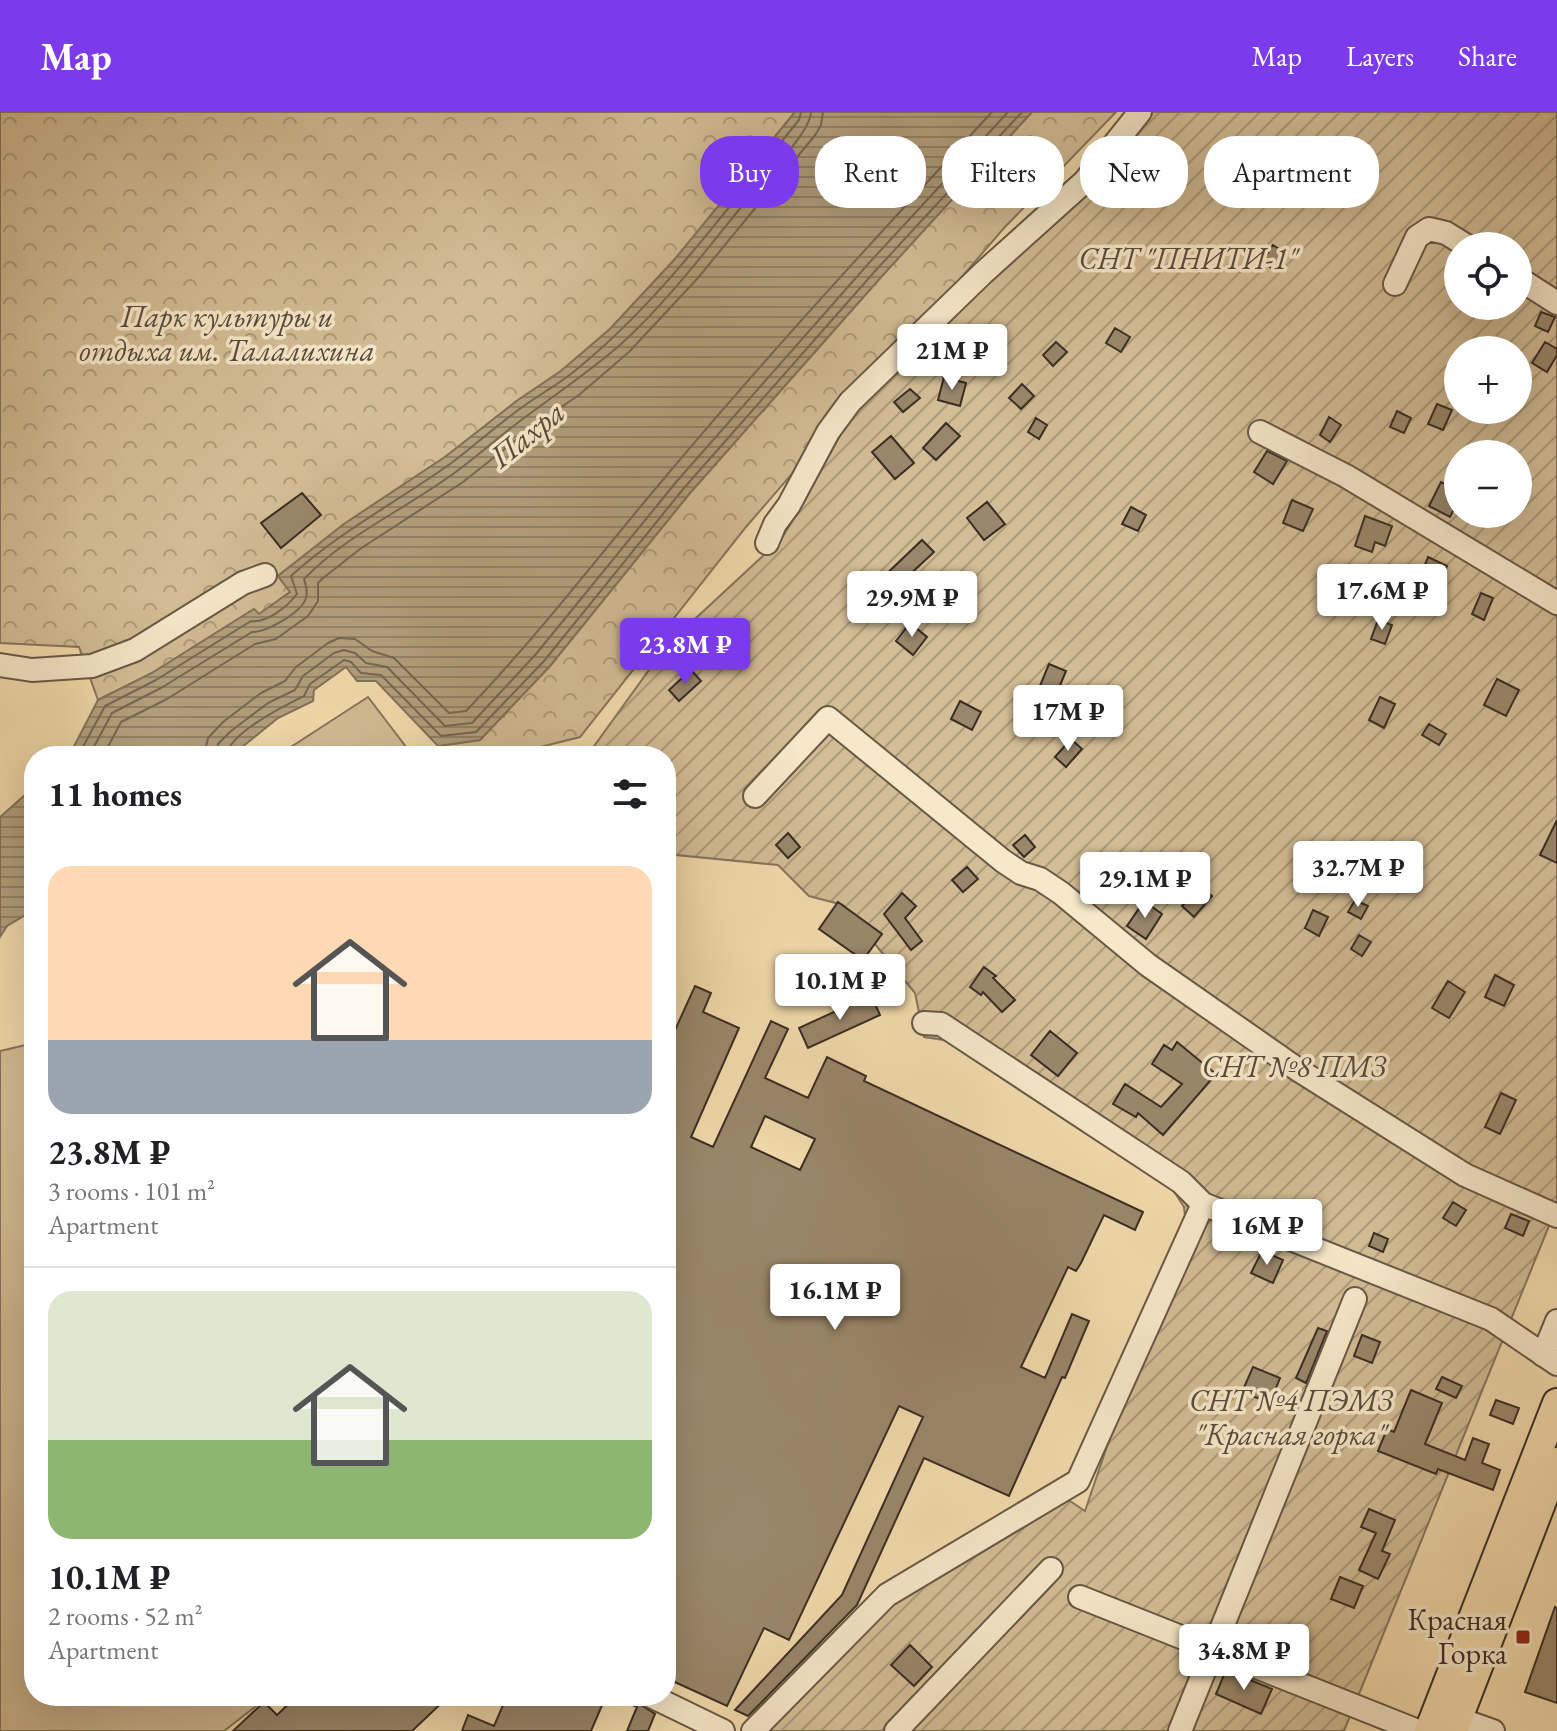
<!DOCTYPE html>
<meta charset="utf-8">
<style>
body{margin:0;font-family:"EB Garamond",serif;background:#f2f2f2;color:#202124;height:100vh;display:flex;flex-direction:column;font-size:30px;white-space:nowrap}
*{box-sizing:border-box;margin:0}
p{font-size:26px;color:#757577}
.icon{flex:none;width:44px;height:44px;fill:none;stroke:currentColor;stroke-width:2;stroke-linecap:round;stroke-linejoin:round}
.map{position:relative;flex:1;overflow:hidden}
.sheet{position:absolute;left:24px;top:634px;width:652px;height:960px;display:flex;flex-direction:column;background:#fff;border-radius:32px;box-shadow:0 8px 32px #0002}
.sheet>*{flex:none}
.guide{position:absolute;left:700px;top:24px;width:736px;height:72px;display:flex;gap:16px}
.buttons{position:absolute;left:1444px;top:120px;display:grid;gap:16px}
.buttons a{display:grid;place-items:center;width:88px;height:88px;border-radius:50%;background:#fff;box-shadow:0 8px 32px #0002;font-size:40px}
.price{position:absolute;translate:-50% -68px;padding:0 18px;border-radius:8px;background:#fff;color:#222;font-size:26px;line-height:52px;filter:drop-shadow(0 2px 4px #0008)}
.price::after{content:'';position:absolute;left:50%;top:48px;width:24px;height:18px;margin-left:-12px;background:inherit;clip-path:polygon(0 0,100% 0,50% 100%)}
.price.selected{background:#7c3aed;color:#fff}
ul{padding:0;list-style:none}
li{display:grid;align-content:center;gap:16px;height:424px;padding:0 24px}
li+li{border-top:2px solid #e0e0e0}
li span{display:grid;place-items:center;height:248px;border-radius:24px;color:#555}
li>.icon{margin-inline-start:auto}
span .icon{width:144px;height:144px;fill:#fffc;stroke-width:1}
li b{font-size:34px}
h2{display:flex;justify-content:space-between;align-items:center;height:96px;padding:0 24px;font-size:34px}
.chip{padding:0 28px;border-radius:32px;background:#fff;box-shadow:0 8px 32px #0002;font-size:28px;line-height:72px}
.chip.selected{background:#7c3aed;color:#fff}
header{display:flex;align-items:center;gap:48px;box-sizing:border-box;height:112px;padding:0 40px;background:#7c3aed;color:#fff}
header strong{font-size:38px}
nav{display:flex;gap:44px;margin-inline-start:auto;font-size:28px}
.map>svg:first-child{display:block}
.forest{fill:url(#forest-crowns);stroke:#86755d;stroke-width:2}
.garden{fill:url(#garden-furrows);stroke:#86755d;stroke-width:2;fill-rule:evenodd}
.pitch{fill:#d3bd96;stroke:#86755d;stroke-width:2}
.water{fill:url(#water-rules);stroke:#83725a;stroke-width:2}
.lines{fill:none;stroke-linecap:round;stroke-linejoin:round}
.shore{stroke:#766651;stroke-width:2}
.building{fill:#9a876b;stroke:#392d24;stroke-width:2;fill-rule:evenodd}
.minor-casing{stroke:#685846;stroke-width:26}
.major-casing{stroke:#392d24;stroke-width:32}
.minor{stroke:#f7e8ca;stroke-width:22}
.major{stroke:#f3dbad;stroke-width:28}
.poi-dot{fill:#8f2418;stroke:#f7e8ca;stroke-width:3}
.labels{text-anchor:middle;stroke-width:7;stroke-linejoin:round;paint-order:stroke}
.park-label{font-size:30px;font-style:italic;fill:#584a3b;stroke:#f7e8ca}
.poi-label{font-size:30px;fill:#392d24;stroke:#f7e8ca;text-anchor:end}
.water-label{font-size:32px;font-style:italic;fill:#584a3a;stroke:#f7e8ca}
</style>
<header>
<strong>Map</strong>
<nav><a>Map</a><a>Layers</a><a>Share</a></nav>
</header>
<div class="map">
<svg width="1557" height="1619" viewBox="0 0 1557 1619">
<defs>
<pattern id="forest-crowns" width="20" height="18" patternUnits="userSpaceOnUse" patternTransform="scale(2)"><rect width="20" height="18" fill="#d3bd96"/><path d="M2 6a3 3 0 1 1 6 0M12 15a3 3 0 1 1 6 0" fill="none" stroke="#ac9a7a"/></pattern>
<pattern id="garden-furrows" width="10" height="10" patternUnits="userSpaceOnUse" patternTransform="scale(2)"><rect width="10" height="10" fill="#d3bd96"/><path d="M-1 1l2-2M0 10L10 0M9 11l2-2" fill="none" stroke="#ac9a7a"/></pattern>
<pattern id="water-rules" width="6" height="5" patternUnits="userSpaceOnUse" patternTransform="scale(2)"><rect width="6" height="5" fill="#b4a07e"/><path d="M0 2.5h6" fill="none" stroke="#938367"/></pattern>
</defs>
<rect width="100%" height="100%" fill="#f3dbad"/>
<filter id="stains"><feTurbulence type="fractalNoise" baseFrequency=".0025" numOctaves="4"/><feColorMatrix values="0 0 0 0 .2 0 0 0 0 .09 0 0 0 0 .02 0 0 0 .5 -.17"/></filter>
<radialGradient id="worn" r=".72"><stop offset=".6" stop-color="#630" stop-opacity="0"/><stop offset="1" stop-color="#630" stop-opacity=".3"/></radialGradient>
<path class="forest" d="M 0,0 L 795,0 L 675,147 L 610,217 L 561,259 L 518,288 L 445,345 L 344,412 L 278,464 L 290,480 L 258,503 L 254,497 L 152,561 L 98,588 L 79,535 L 0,531 Z
M 1032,0 L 1116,0 L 1004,116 L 746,415 L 580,625 L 504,644 L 444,644 L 438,634 L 480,628 L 550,554 L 690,381 L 882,164 Z"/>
<path class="garden" d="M 1153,0 L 1557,0 L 1557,1094 L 1344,1619 L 758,1619 L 774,1608 L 901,1485 L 1058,1381 L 1085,1399 L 1136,1249 L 1187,1122 L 1184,1095 L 1170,1073 L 951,929 L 924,925 L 915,881 L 843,793 L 809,784 L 778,753 L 666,742 L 666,644 L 587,644 L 667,533 L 781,427 L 800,397 L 855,296 ZM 1458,134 L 1518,134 L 1518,194 L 1458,194 ZM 1458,238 L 1518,238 L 1518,298 L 1458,298 ZM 1458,342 L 1518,342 L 1518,402 L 1458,402 Z"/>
<path class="pitch" d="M 368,585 L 413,644 L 277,644 Z
M 34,931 L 34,1584 L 269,1584 L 224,1619 L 0,1619 L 0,939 Z"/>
<path class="water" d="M 795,0 L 1032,0 L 882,164 L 690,381 L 550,554 L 480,628 L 438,634 L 376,569 L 357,569 L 346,555 L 314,578 L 313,589 L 278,606 L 231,644 L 69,644 L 98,588 L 152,561 L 254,497 L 259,502 L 290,480 L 278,464 L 344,412 L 445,345 L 518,288 L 561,259 L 610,217 L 675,147 Z
M 34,675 L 34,798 L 7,814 L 0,825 L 0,705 Z"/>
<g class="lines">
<path class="shore" d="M 78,644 L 105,594 L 156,568 L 251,509 C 267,511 287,495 297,482 L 291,464 C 339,420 397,390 450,352 C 474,334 497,313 521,296 C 536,285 552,276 567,265 C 657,195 726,97 799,8 L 801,0
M 89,644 L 112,601 L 161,576 L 252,520 C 267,520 301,501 306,486 C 308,479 306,473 304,467 C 347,422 408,396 457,359 C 480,342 501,323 524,306 C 556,282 589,260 620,233 C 668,190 714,128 755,78 C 769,60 810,21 811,0
M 103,644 L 121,610 L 167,587 L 255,532 L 276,527 L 308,504 L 318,489 L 318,471 L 322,467 L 360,437 L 463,370 L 535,313 L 579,283 L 629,240 L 697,167 L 816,22 L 821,13 L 823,0
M 204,644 L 208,626 L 223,610 L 261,581 L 285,569 L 296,555 L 328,531 L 339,526 L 355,527 L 372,539 L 394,546 L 449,601 L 466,599 C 538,524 600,442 667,363 C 771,239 882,119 992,0
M 216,644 L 218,632 L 231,619 L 268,591 L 295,578 L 303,564 L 334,541 L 344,538 L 355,541 L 366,551 L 387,555 L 445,614 L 472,611 L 536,542 L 677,369 L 869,151 L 1008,0
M 226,644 C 229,621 284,594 304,584 L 310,572 L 344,548 L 351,550 L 361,561 L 381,563 L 441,624 L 476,620 L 544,549 L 684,376 L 876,158 L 1022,0"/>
</g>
<path class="building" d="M 1273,133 L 1287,142 L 1276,159 L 1262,150 Z
M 1541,200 L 1555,205 L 1548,220 L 1535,214 Z
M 1115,216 L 1130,225 L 1121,240 L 1106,231 Z
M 1056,230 L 1067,240 L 1053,254 L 1043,243 Z
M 1545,230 L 1557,237 L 1557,243 L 1547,260 L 1532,251 Z
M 944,265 L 966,271 L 960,294 L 938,288 Z
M 1022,272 L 1034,284 L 1021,297 L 1009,286 Z
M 910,277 L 920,286 L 903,300 L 894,290 Z
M 1437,292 L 1452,298 L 1443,318 L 1428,312 Z
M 1397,299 L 1411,306 L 1404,321 L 1390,315 Z
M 1329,305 L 1341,313 L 1330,330 L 1320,323 Z
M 1036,306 L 1047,313 L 1039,327 L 1028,320 Z
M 946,311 L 960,324 L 936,348 L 923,336 Z
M 891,324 L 914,351 L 895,367 L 872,340 Z
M 1267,339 L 1287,349 L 1273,372 L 1254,360 Z
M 1441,370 L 1458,379 L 1458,389 L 1450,405 L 1429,394 Z
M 302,381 L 321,403 L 281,436 L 261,411 Z
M 1292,388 L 1313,397 L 1303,419 L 1283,411 Z
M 987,390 L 1005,412 L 984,428 L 967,406 Z
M 1131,395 L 1146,403 L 1138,419 L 1122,412 Z
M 1365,404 L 1392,414 L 1385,434 L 1375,430 L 1372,440 L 1355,434 Z
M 922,428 L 934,440 L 890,481 L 879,469 Z
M 1428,445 L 1447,454 L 1440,470 L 1421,462 Z
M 1481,481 L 1493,486 L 1484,508 L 1472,502 Z
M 1378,508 L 1392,513 L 1385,532 L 1371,527 Z
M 910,511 L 927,525 L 913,543 L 896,529 Z
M 1049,552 L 1066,559 L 1054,588 L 1037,581 Z
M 691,558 L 701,569 L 679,589 L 669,578 Z
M 1497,567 L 1519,578 L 1506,604 L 1484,593 Z
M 1380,585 L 1395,592 L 1384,616 L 1369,608 Z
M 960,589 L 981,600 L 972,618 L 951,607 Z
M 1429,612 L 1446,622 L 1439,633 L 1422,623 Z
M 1071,627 L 1082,637 L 1066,655 L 1055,645 Z
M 1557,708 L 1557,751 L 1540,743 Z
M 788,721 L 800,735 L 788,746 L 776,733 Z
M 1025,723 L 1035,735 L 1024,745 L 1013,733 Z
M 967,755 L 978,767 L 963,780 L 952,768 Z
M 1201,774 L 1212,784 L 1194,805 L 1182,794 Z
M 902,781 L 916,794 L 905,806 L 922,829 L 911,838 L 884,802 Z
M 1355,788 L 1368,794 L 1361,807 L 1348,800 Z
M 1144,789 L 1162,802 L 1146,827 L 1127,814 Z
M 838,790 L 882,822 L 863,848 L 819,817 Z
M 1313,798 L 1328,805 L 1319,824 L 1305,816 Z
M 1359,823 L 1371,830 L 1362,844 L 1351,837 Z
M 984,855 L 996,864 L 993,866 L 1015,888 L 1002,900 L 983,880 L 981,883 L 970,875 Z
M 1495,863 L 1514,873 L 1504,894 L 1485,885 Z
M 1448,869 L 1465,880 L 1449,906 L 1432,896 Z
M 695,874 L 711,881 L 703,900 L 739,916 L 691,1025 L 713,1035 L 771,909 L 788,917 L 765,966 L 808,986 L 827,945 L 866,964 L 864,969 L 1143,1100 L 1135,1118 L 1104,1103 L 1081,1151 L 1076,1159 L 1068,1155 L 1021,1255 L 1045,1266 L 1072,1202 L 1089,1209 L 1065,1266 L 1062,1265 L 1009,1384 L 924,1346 L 857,1493 L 748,1604 L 735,1598 L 842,1483 L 923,1305 L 899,1294 L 789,1528 L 764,1516 L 727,1594 L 666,1566 L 666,938 ZM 765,1004 L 815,1027 L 800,1058 L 751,1035 Z
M 871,883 L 880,903 L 808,936 L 799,916 Z
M 1050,919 L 1077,941 L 1058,964 L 1031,943 Z
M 1177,930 L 1216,962 L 1163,1023 L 1138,1001 L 1136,1005 L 1113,992 L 1125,972 L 1161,995 L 1182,972 L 1152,952 L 1164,933 L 1172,938 Z
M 1501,981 L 1516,988 L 1500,1022 L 1485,1015 Z
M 1453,1090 L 1466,1098 L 1456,1114 L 1443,1106 Z
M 1511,1102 L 1529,1109 L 1523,1124 L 1505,1116 Z
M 1374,1121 L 1388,1127 L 1383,1140 L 1369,1134 Z
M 1262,1139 L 1283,1148 L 1273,1171 L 1251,1161 Z
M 1318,1216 L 1327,1219 L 1306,1271 L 1296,1266 Z
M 1362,1223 L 1380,1230 L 1372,1251 L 1354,1244 Z
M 1253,1255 L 1280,1266 L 1270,1291 L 1242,1280 Z
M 1442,1265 L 1462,1274 L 1456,1286 L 1436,1277 Z
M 1411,1278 L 1442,1291 L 1425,1332 L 1465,1348 L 1473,1326 L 1489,1332 L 1482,1351 L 1500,1358 L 1493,1378 L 1438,1357 L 1436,1362 L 1378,1339 L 1387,1317 L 1394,1320 Z
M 1496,1288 L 1519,1296 L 1513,1312 L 1490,1303 Z
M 1369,1397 L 1395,1408 L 1382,1439 L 1390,1442 L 1378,1467 L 1359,1458 L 1376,1421 L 1361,1415 Z
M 1340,1465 L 1363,1474 L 1354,1496 L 1331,1487 Z
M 1555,1495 L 1557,1496 L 1557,1591 L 1525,1580 Z
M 1266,1518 L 1289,1528 L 1280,1549 L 1257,1540 Z
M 910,1533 L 932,1555 L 914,1574 L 891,1553 Z
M 1226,1558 L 1272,1577 L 1261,1602 L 1216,1582 Z
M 297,1584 L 449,1584 L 412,1619 L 233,1619 L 264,1590 L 277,1603 Z
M 507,1584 L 606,1584 L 591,1619 L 462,1619 L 468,1603 L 494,1614 Z
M 612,1584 L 637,1584 L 640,1592 L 655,1602 L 648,1619 L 627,1619 L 637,1595 Z"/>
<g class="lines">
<defs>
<path id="minor" d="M 1518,166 L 1557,191
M 1395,172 L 1417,125 L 1429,117 L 1446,121 L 1467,134
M 1260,320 L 1346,364 L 1557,491
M 767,431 L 775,412 L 789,393 L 828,320 L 850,290 L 983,161 L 1084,70 L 1140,0
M 0,553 L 32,558 L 92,554 L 135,538 L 243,471 L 265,463
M 755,684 L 828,606 L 1003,749 L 1021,761 L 1040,767 L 1061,781 L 1148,853 L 1300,959 L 1465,1063 L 1557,1104
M 924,911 L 941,912 L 1181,1070 L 1203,1092
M 1543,1243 L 1557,1209
M 1080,1485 L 1418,1619
M 651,1584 L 723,1619
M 1442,1601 L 1493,1619
M 753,1619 L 887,1483 L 1078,1369 L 1203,1092 L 1491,1207 L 1557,1252
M 896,1619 L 1051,1457
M 1180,1619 L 1355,1187"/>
<path id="major" d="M 1429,1619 L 1557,1291
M 1453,1619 L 1557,1350"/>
</defs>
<use href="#minor" class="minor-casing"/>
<use href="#major" class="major-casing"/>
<use href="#minor" class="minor"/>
<use href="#major" class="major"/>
</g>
<rect class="poi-dot" x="1515" y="1517" width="16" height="16" rx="4"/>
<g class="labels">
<g class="park-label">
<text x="1188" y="157">СНТ "ПНИТИ-1"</text>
<text x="227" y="215">Парк культуры и<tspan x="227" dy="34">отдыха им. Талалихина</tspan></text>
<text x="1294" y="965">СНТ №8 ПМЗ</text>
<text x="1291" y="1299">СНТ №4 ПЭМЗ<tspan x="1291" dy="34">"Красная горка"</tspan></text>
</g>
<g class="poi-label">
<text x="1507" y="1518">Красная<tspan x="1507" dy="34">Горка</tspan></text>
</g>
<g class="water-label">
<text transform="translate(527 322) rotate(-39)" y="11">Пахра</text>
</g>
</g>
<rect width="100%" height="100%" filter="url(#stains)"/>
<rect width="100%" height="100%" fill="url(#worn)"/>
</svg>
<div class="buttons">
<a><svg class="icon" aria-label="locate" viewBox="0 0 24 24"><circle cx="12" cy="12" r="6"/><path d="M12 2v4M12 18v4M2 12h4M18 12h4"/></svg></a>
<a>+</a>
<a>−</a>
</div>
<b class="price" style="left:952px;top:280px">21M ₽</b>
<b class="price" style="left:1382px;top:520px">17.6M ₽</b>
<b class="price" style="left:912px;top:527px">29.9M ₽</b>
<b class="price selected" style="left:685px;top:574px">23.8M ₽</b>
<b class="price" style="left:1068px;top:641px">17M ₽</b>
<b class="price" style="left:1358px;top:797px">32.7M ₽</b>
<b class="price" style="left:1145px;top:808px">29.1M ₽</b>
<b class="price" style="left:840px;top:910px">10.1M ₽</b>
<b class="price" style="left:1267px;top:1155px">16M ₽</b>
<b class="price" style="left:835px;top:1220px">16.1M ₽</b>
<b class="price" style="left:1244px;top:1580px">34.8M ₽</b>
<div class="guide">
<a class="chip selected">Buy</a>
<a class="chip">Rent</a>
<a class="chip">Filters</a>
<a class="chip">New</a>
<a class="chip">Apartment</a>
</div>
<section class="sheet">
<h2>11 homes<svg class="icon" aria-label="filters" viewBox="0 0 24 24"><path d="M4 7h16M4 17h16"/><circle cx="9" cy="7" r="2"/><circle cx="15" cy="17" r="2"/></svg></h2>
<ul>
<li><span style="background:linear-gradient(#ffd9b3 70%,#9aa5b1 0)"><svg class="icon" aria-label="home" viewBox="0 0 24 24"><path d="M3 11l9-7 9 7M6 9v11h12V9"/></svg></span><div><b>23.8M ₽</b><p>3 rooms · 101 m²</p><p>Apartment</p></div></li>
<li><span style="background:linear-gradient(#dfe7d0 60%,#8fb573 0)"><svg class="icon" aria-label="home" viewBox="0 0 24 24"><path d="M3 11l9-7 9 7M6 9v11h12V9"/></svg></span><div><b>10.1M ₽</b><p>2 rooms · 52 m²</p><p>Apartment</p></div></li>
</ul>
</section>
</div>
